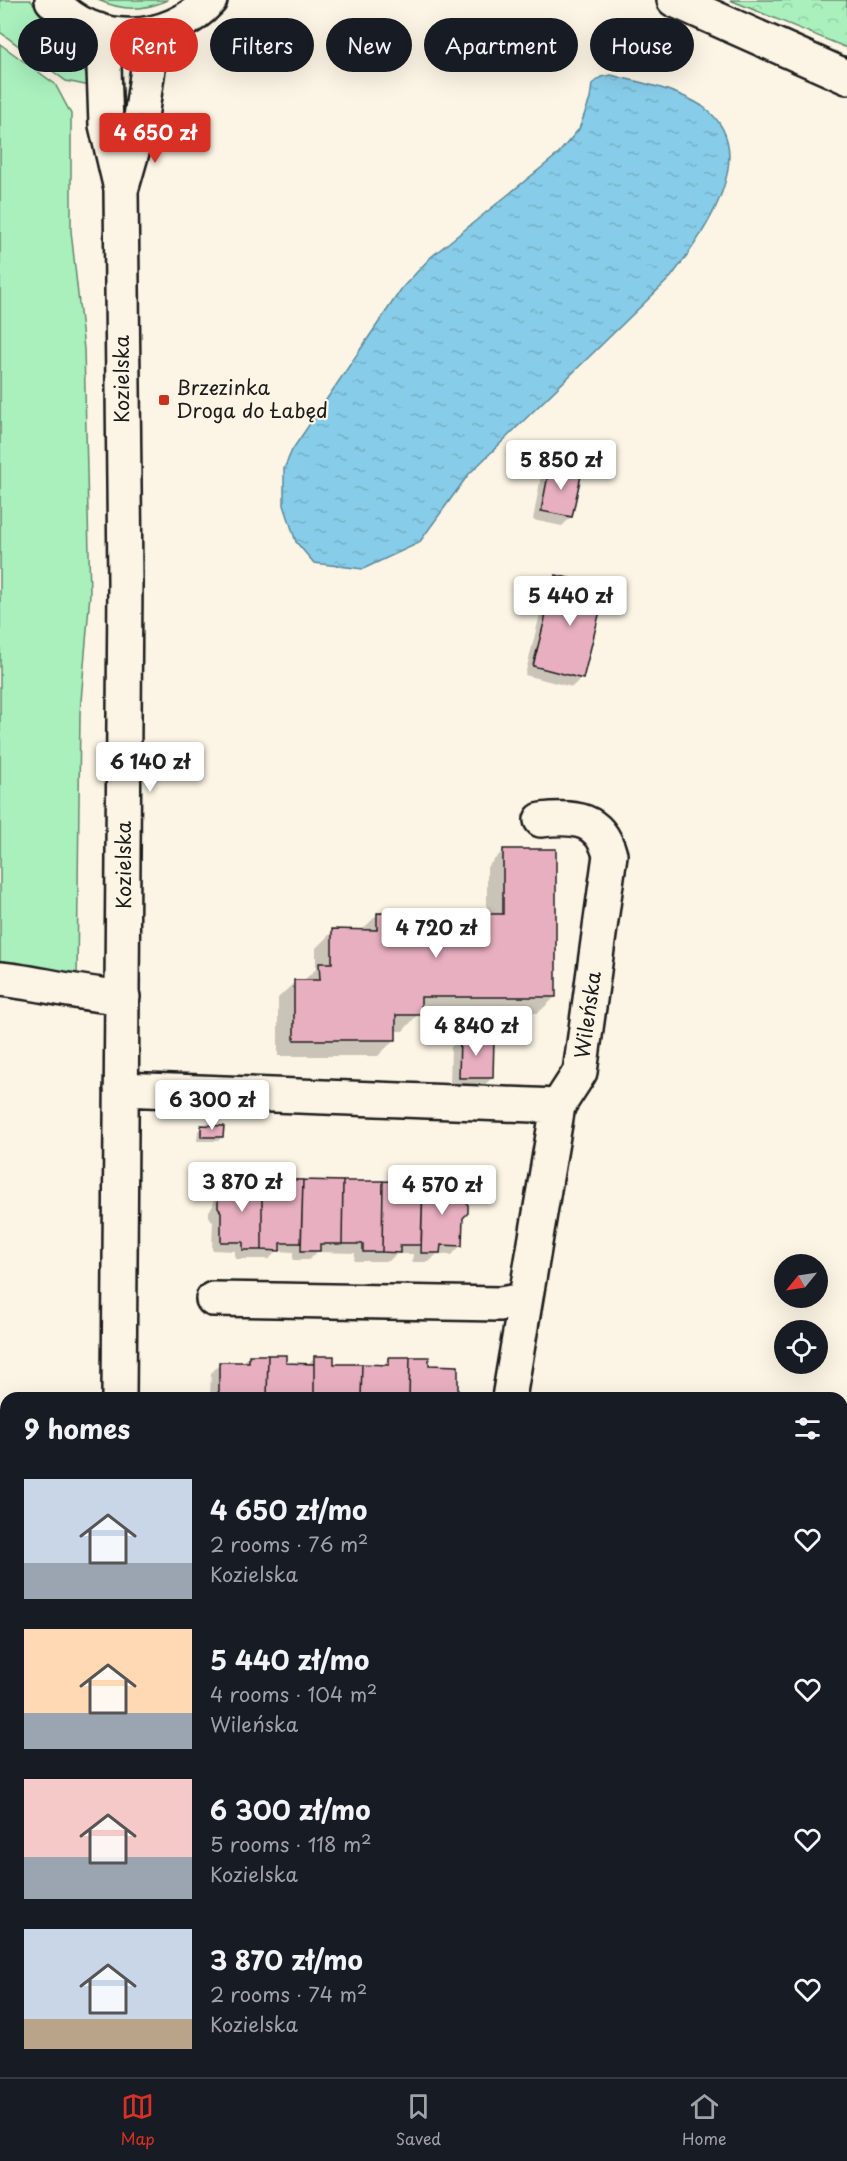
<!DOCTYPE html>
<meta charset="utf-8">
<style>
body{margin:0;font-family:"Playpen Sans",sans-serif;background:#20242c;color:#f1f3f6;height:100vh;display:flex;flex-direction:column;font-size:22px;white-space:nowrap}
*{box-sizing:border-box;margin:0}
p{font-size:20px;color:#9ea1a6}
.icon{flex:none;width:33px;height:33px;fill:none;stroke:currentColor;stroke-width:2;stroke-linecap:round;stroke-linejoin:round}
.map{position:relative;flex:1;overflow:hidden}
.sheet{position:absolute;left:0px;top:1392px;width:848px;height:686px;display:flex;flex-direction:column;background:#171b24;border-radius:18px 18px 0 0;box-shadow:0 6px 24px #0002}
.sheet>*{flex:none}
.guide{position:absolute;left:18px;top:18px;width:812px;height:54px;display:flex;gap:12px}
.needle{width:39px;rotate:240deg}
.buttons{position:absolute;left:774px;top:1254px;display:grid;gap:12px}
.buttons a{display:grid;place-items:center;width:54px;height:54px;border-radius:50%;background:#171b24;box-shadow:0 6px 24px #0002;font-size:30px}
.price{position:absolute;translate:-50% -51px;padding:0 14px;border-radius:6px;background:#fff;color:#222;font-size:20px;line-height:39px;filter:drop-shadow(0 2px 3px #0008)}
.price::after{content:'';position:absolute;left:50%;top:36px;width:18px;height:14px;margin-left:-9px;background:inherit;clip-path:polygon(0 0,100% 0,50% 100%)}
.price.current{background:#d93025;color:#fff}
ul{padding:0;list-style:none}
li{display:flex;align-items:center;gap:18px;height:150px;padding:0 24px}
li span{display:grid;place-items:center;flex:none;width:168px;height:120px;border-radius:0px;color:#555}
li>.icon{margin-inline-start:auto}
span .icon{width:72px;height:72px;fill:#fffc;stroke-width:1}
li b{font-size:26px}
h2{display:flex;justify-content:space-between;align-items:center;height:72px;padding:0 24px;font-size:26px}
.tag{padding:0 21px;border-radius:27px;background:#171b24;box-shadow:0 6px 24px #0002;font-size:21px;line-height:54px}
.tag.current{background:#d93025;color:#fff}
.dock{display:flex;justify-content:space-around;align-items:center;height:84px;border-top:2px solid #363941;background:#171b24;font-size:16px;color:#9ea1a6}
.dock a{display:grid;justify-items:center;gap:3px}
.dock .current{color:#d93025}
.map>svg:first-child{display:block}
.green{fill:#a9f0bd;stroke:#62866c;stroke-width:1.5}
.forest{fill:url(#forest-crowns);stroke:#62866c;stroke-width:1.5}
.water{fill:url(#water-ripples);stroke:#5c8696;stroke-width:1.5}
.shadow{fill:#0003}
.building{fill:#e8afc1;stroke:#1c1c1c;stroke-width:1.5}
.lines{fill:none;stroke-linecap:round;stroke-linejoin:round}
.minor-casing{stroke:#1c1c1c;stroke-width:38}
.minor{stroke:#fcf5e5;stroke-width:33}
.poi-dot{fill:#c8321e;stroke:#fcf5e5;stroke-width:2}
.labels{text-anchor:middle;stroke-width:4.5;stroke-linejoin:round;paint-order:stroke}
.street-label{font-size:20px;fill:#1c1c1c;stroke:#fcf5e5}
.poi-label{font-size:20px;fill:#1c1c1c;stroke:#fcf5e5;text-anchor:start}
</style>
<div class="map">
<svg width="847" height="2077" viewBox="0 0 847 2077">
<defs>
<pattern id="forest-crowns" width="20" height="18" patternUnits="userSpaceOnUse" patternTransform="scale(1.5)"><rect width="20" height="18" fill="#a9f0bd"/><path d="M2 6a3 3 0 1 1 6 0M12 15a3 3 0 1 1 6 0" fill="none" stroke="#91cda2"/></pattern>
<pattern id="water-ripples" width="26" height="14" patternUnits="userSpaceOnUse" patternTransform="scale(1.5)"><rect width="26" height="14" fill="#87cce8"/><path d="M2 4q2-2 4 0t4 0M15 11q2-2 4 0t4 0" fill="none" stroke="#74afc6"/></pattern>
</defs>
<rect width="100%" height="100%" fill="#fcf5e5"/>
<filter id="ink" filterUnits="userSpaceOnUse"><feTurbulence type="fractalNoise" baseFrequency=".0167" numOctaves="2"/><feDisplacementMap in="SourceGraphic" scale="12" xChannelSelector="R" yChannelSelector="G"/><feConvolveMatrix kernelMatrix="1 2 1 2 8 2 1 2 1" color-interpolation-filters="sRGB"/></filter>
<g filter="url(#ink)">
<path class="green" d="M 0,0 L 30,0 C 59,30 77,45 90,86 L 66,81 L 0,32 Z
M 98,0 L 168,0 C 143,11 123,11 98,0 Z
M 0,44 L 55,84 L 71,114 L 71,231 L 84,349 L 90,594 L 80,713 L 77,979 L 0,968 Z
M 847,1613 L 847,2077 L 757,2077 L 758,2072 L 842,2072 L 842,1641 Z"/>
<path class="forest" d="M 730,0 L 847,0 L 847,48 Z"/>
<path class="water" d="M 611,75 C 641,83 676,89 702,106 C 764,149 704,234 671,277 L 468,475 L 419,543 L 363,569 L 314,563 L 296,542 L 284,505 L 284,469 L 292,450 L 402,288 L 431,257 L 557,155 L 579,129 L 590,99 L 592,84 L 601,77 Z"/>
<path class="shadow" d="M 551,467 L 571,517 L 562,526 L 533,520 L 541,476 Z
M 557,576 L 581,678 L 572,687 L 525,675 L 547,586 Z
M 504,850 L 555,997 L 538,1013 L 419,1013 L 403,1031 L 394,1031 L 395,1039 L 378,1056 L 278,1056 L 278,998 L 295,982 L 303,981 L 316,969 L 316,948 L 333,931 L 361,931 L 378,914 L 487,915 L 487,867 Z
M 460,1037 L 492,1078 L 482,1087 L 450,1086 L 451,1047 Z
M 202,1127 L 222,1137 L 218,1141 L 197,1141 L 198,1131 Z
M 223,1180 L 462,1184 L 461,1245 L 452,1255 L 437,1254 L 429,1262 L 412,1262 L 413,1254 L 396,1254 L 389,1261 L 354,1261 L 355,1253 L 317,1252 L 309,1260 L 293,1260 L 293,1252 L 277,1251 L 269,1259 L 235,1259 L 235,1251 L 212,1250 L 213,1222 L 209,1217 L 209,1211 L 213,1206 L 214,1190 Z
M 249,1356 L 285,1365 L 307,1365 L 315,1357 L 332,1365 L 382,1366 L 390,1358 L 427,1367 L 458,1398 L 210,1398 L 211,1373 L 220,1364 L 242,1364 Z"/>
<path class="building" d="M 550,465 L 582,471 L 572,517 L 541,511 Z
M 556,575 L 606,587 L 583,679 L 533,666 Z
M 503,849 L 556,849 L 556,997 L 421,997 L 421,1015 L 396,1015 L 396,1040 L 294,1040 L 294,980 L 320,980 L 319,963 L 332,963 L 332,929 L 377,930 L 377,913 L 503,914 Z
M 460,1036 L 494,1037 L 493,1078 L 459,1078 Z
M 201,1125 L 224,1126 L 223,1137 L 201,1137 Z
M 222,1179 L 262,1179 L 262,1250 L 243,1250 L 243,1242 L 221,1242 L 221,1212 L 218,1208 L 218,1200 L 222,1195 Z
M 262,1179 L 303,1180 L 301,1243 L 280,1243 L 280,1251 L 262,1250 Z
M 303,1180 L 343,1181 L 342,1244 L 320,1244 L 320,1251 L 301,1251 Z
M 343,1181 L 383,1181 L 382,1252 L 363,1252 L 363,1244 L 342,1244 Z
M 383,1181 L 423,1182 L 421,1245 L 400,1245 L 400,1253 L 382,1252 Z
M 423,1182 L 464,1183 L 464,1200 L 468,1205 L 468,1213 L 463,1218 L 462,1246 L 441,1245 L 440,1253 L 421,1253 Z
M 249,1355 L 268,1355 L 267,1398 L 214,1398 L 219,1391 L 219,1362 L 249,1362 Z
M 268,1355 L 286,1355 L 286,1363 L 314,1364 L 314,1398 L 267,1398 Z
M 314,1356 L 334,1356 L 334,1364 L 362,1364 L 361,1398 L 314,1398 Z
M 389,1357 L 410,1357 L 409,1398 L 361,1398 L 362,1364 L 389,1365 Z
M 410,1357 L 429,1357 L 429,1365 L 458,1366 L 458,1396 L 460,1398 L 409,1398 Z"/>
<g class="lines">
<defs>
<path id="minor" d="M 52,0 C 93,49 169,45 210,0
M 674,0 L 847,77
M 98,30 L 104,67 L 106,125 L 121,189 L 125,582 L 119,1398
M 122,187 L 140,124 L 153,34
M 0,979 C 42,983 81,995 123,997
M 121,1089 L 558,1106
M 213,1299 L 500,1304 L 524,1300
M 509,1398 L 558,1106 L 580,1072 L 610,855 C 600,818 575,816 541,820
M 0,1939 L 6,1939
M 116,2077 L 116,2072"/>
</defs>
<use href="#minor" class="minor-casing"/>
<use href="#minor" class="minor"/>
</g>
</g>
<rect class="poi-dot" x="158" y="394" width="12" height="12" rx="3"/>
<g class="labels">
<g class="street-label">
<text transform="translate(122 379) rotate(-90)" y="7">Kozielska</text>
<text transform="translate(124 865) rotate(-90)" y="7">Kozielska</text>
<text transform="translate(588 1015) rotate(-82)" y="7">Wileńska</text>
</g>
<g class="poi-label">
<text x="176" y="395">Brzezinka<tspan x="176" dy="23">Droga do Łabęd</tspan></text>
</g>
</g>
</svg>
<div class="buttons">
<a><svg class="needle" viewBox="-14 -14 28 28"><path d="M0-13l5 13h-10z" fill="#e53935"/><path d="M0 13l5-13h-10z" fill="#9ea1a6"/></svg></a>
<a><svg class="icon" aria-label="locate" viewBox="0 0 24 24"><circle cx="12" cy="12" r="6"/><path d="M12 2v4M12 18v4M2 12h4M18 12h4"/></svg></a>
</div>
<b class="price current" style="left:155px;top:164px">4 650 zł</b>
<b class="price" style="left:561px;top:491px">5 850 zł</b>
<b class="price" style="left:570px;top:627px">5 440 zł</b>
<b class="price" style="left:150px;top:793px">6 140 zł</b>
<b class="price" style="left:436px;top:959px">4 720 zł</b>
<b class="price" style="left:476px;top:1057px">4 840 zł</b>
<b class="price" style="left:212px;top:1131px">6 300 zł</b>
<b class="price" style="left:242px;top:1213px">3 870 zł</b>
<b class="price" style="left:442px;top:1216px">4 570 zł</b>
<div class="guide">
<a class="tag">Buy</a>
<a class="tag current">Rent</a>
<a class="tag">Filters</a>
<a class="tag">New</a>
<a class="tag">Apartment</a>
<a class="tag">House</a>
</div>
<section class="sheet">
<h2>9 homes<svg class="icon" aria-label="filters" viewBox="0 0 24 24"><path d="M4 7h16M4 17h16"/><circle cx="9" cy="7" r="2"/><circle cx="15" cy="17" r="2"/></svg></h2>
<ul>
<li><span style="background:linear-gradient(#c9d6e8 70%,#9aa5b1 0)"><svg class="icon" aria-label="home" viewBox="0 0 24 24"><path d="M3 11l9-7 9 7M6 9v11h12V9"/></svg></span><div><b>4 650 zł/mo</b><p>2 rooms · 76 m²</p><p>Kozielska</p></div><svg class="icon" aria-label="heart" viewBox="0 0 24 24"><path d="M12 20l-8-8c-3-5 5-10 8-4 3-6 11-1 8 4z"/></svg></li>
<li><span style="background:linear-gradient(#ffd9b3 70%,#9aa5b1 0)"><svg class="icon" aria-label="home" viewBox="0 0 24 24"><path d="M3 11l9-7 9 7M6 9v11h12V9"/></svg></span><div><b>5 440 zł/mo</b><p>4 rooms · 104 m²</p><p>Wileńska</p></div><svg class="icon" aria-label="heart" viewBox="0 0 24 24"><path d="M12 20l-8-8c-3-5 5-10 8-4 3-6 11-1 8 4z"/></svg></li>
<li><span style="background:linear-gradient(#f6c9c9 65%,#9aa5b1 0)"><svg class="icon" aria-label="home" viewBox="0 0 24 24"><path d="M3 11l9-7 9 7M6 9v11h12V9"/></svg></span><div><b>6 300 zł/mo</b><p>5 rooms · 118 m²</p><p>Kozielska</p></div><svg class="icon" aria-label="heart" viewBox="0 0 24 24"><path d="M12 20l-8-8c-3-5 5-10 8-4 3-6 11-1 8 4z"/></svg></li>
<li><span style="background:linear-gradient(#c9d6e8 75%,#b9a48a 0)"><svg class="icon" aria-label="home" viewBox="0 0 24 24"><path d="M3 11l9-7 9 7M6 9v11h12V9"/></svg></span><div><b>3 870 zł/mo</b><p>2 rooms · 74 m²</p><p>Kozielska</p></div><svg class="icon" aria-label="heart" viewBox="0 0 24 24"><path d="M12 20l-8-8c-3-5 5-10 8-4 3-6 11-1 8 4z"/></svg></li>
</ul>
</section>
</div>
<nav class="dock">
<a class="current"><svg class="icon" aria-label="map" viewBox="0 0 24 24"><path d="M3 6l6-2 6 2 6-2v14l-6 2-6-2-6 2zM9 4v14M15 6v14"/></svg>Map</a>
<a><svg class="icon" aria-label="saved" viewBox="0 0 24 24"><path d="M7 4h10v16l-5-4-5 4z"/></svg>Saved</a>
<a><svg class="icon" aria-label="home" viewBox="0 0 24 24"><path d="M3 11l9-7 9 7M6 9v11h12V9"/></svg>Home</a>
</nav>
